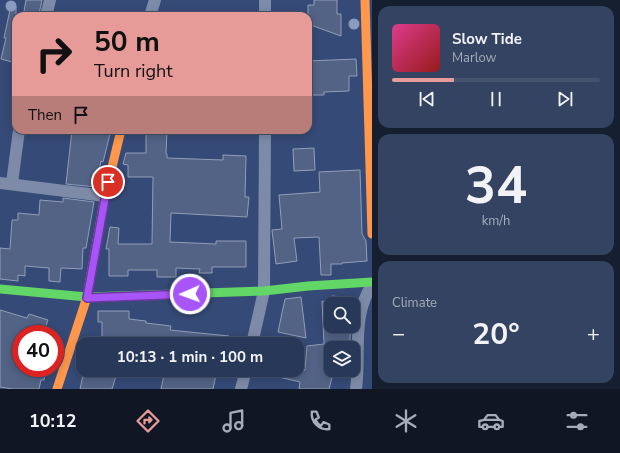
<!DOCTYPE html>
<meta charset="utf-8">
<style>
:root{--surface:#283858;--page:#344361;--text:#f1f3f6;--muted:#a5acba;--line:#44526e;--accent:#e69b98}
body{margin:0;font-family:"Nunito Sans",sans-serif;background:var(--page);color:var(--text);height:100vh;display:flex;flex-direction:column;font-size:15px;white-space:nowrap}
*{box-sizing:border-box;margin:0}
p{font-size:13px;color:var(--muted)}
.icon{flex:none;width:22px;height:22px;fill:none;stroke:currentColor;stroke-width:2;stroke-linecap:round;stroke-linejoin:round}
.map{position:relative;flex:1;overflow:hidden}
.details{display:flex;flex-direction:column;gap:6px;padding:6px;background:#161f30;width:248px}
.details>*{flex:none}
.hud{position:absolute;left:12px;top:12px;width:300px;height:122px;border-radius:12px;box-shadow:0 2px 10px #0003,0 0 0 1px var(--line);background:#e69b98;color:#111;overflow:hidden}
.fabs{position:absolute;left:324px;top:297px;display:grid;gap:8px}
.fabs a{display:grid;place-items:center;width:36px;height:36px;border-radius:8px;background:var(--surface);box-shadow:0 2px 10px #0003,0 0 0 1px var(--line);font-size:20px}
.speed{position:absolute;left:12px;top:325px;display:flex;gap:8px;font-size:20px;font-weight:700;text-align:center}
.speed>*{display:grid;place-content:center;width:52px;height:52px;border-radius:50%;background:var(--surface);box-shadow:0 2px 10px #0003,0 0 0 1px var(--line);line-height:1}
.speed .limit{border:6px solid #d22;background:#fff;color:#111}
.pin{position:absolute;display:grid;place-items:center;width:34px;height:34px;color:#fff;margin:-17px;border:2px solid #fff;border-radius:50%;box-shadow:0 1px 4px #0007}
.me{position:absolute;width:44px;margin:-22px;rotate:268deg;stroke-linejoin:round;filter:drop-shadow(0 0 3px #0008)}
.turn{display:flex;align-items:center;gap:14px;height:84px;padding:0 16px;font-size:18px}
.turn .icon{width:52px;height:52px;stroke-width:2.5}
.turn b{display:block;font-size:28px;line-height:34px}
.then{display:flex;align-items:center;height:38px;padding:0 16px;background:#0003;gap:8px;font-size:15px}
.big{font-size:30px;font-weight:700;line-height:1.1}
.details .card{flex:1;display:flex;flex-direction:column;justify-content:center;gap:6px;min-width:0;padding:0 14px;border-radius:12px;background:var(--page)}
.details .dial{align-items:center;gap:0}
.dial b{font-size:52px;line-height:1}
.song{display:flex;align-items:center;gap:12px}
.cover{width:48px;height:48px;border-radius:6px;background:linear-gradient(135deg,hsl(330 70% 55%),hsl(0 70% 35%))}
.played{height:4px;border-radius:2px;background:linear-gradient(90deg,var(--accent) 30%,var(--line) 30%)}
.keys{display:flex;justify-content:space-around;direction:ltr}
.heat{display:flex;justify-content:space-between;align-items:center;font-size:22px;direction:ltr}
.trip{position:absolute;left:76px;top:337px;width:228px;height:40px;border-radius:12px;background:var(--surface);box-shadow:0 2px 10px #0003,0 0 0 1px var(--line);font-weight:700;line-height:40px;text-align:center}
.tab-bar{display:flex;height:64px;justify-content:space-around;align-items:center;background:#101623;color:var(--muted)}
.tab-bar .icon{width:28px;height:28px}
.tab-bar .on{color:var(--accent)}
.tab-bar b{font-size:18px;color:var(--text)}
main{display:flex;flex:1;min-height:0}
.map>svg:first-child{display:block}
</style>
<main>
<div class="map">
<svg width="372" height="389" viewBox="0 0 372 389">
<rect width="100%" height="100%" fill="#354a76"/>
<g fill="#526386" stroke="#929eb7">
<path d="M26,0h16l-3,14 -15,-3z"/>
<path d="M314,0h23v14h4v22l-33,-12v-19h6z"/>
<path d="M11,5l5,1v57l-15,-4 5,-21h-2z"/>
<path d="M356,59l1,17h-8v15l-25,1v3h-16v-34z"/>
<path d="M72,130h31l-1,3 8,1 -7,28 -2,-1 -5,26 -30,-3z"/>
<path d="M146,130h21l-1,24h1v4l56,2v-5l23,1 -1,41h4l-2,20 -76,-4 -1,29 46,2v-3h30v26h-34v6h-13l1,-4 -24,-1v9h-19v-7h-29v6h-19v-27h-3l4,-22 9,1 -1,16h34l1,-67h-25v-12l-5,-1 3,-11h20z"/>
<path d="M314,148l1,22 -21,1 -1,-22z"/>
<path d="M360,170l2,64 4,7 1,20 -25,2v1h-11v11h-10l-2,-38 -25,1 3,23 -21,3 -4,-34 10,-1 -3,-34 41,-3 -1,-20z"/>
<path d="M63,198l31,4 -8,46h-3l-1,21 -21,-1 -1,14 -11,-1v-13l-24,-2v10l-7,-1v6l-18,-2v-31l10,1 2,-29h6v-7l21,2 1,-15 23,2z"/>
<path d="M332,296l22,2 -1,13v-7h-22v22h20l-2,22h-18v22h3l-5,19h-30l1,-7 -30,-7v-5h35l2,-24 17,-2 -2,-43 10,2z"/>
<path d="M301,297l5,41 -28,-6 7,-33z"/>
<path d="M0,310l27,8 2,-4 19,6 -5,14h-22v34h25l-2,12h-3l-2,9h-26l-13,-2z"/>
<path d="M98,311h31v8l17,2v2l25,3 -1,4 59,6 -1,8h-47l-57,-6v6h-22v-22h-4z"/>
<path d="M84,370h8l24,6 -4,13h-32z"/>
<path d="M165,370h52l-4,19h-52z"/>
</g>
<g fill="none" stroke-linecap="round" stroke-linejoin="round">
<g stroke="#7d8ba9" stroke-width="12">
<path d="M46,16l4,-16"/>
<path d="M150,16l5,-16"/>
<path d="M265,16v-16"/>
<path d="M0,183l105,13"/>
<path d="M12,183l7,-53"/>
<path d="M252,344l12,-53 1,-161"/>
<path d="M241,389l5,-19"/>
<path d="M356,389c5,-36 -5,-72 16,-104"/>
</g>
<path stroke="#63d668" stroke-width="9" d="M0,289l87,8 177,-6 44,-5 64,-4"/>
<g stroke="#ff974d" stroke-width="9">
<path d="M365,0l7,234"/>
<path d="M57,389l30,-92 18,-101 16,-66"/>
</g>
</g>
<g fill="#8a9bbf">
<circle cx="11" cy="6" r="5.5"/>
<circle cx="354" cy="24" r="5.5"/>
</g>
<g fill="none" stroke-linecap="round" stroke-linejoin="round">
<g stroke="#6d37a1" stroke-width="10">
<path id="route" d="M108,182l-21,116 103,-4"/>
</g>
<use href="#route" stroke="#a855f7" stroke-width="7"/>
</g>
</svg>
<div class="fabs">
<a><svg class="icon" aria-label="search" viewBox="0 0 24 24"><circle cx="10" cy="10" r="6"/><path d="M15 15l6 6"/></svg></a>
<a><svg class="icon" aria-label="layers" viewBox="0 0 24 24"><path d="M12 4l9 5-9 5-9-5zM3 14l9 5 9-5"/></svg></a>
</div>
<div class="speed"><div class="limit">40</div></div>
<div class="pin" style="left:108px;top:182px;background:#d93025"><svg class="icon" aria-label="arrive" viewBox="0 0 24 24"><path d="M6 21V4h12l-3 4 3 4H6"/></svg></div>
<svg class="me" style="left:190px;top:294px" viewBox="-20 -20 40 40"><circle r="17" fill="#a855f7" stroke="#fff" stroke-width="3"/><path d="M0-11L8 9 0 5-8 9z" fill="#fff"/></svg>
<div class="trip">10:13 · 1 min · 100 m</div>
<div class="hud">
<div class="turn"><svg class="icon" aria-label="right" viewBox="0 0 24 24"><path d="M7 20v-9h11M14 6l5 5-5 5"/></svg><div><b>50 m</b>Turn right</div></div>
<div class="then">Then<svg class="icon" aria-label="arrive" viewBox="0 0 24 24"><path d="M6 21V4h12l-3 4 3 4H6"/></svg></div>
</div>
</div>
<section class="details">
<div class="card">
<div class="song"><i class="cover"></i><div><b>Slow Tide</b><p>Marlow</p></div></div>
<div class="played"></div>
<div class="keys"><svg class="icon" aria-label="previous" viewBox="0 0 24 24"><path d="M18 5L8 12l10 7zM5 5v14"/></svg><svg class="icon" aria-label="pause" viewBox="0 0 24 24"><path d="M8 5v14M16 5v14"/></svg><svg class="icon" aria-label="next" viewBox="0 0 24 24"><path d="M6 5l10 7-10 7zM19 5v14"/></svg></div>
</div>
<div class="card dial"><b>34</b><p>km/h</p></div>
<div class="card"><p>Climate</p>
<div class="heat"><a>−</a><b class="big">20°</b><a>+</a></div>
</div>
</section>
</main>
<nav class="tab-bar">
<b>10:12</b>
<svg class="icon on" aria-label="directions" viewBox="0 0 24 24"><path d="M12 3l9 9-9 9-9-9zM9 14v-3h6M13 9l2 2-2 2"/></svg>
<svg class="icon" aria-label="music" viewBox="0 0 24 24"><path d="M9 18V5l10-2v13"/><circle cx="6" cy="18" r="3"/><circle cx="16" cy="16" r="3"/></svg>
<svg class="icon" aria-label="phone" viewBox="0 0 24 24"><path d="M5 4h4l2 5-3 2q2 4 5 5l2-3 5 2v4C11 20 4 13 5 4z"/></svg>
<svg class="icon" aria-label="climate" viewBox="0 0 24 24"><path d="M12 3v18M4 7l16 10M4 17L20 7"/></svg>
<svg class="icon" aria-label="car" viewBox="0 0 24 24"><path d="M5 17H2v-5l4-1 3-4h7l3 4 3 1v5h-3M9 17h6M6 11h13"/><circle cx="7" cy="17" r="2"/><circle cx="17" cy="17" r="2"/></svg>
<svg class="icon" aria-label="filters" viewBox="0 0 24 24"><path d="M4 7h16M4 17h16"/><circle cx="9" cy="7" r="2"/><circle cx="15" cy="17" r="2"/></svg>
</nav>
